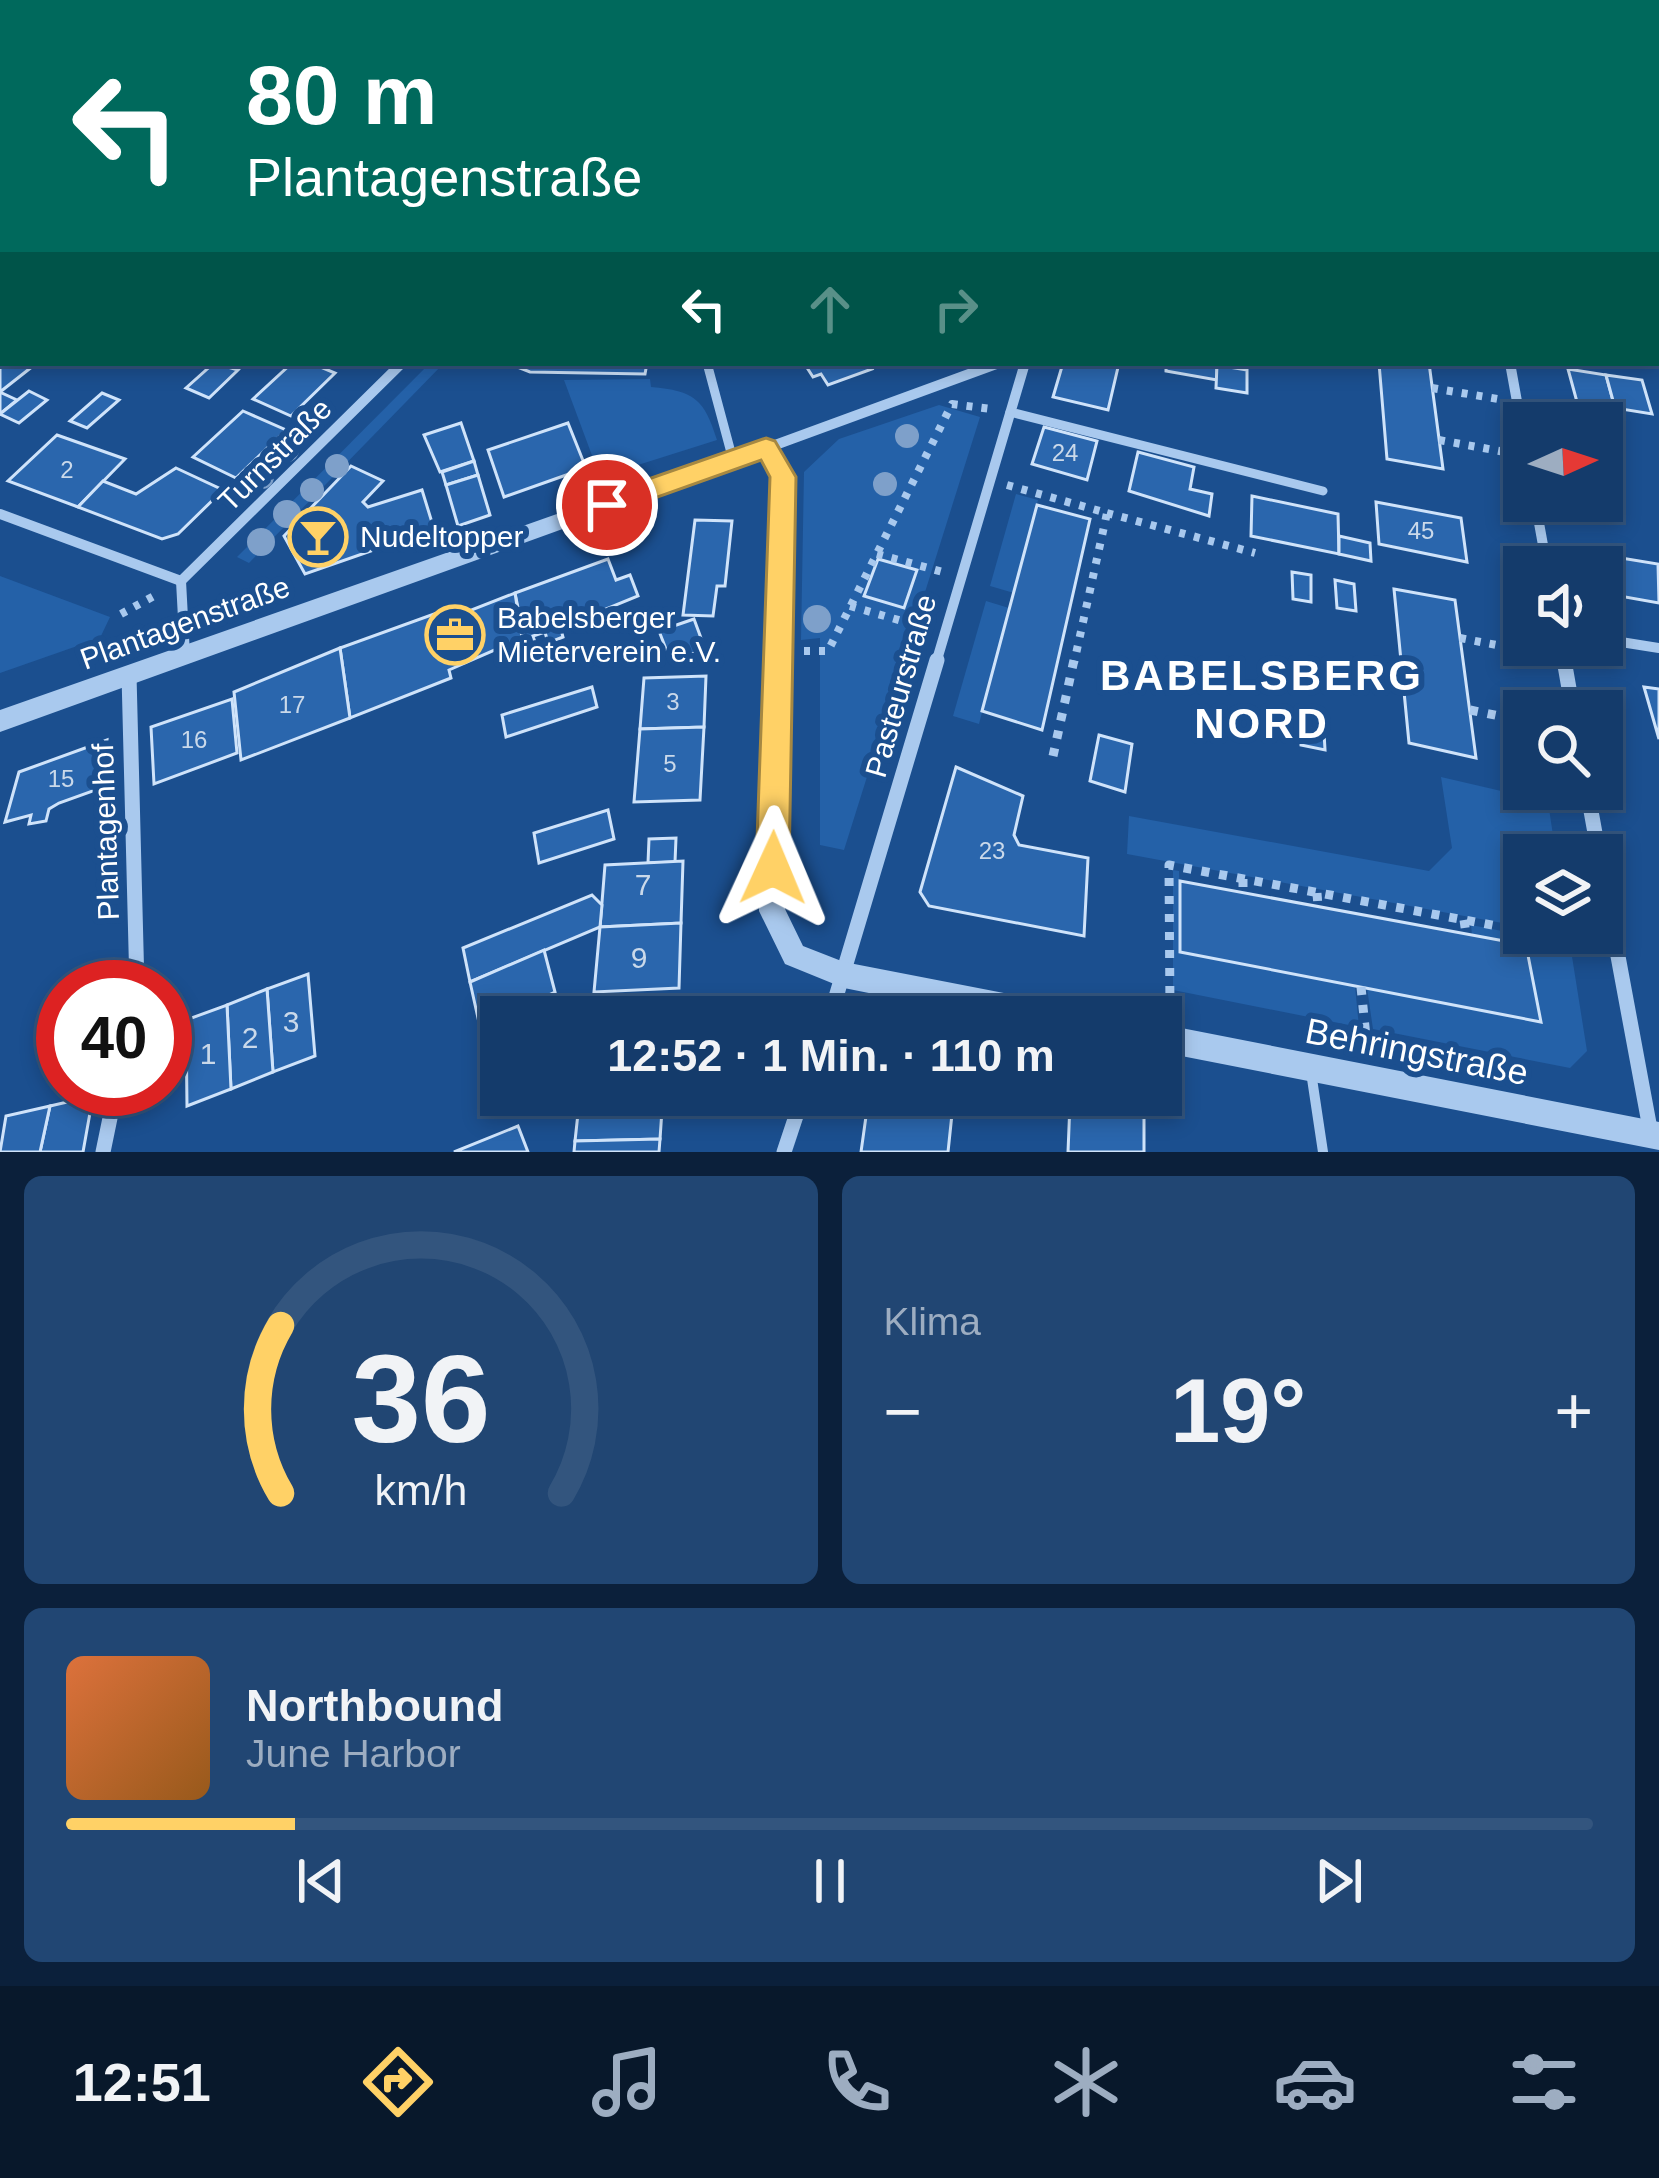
<!DOCTYPE html>
<html lang="de">
<meta charset="utf-8">
<style>
:root{--surface:#143b6b;--page:#214673;--text:#f1f3f6;--muted:#9dadc1;--line:#33557e;--accent:#ffd166}
body{margin:0;font-family:Helvetica,sans-serif;background:var(--page);color:var(--text);height:100vh;display:flex;flex-direction:column;font-size:45px;white-space:nowrap}
*{box-sizing:border-box;margin:0}
p{font-size:39px;color:var(--muted)}
.icon{flex:none;width:66px;height:66px;fill:none;stroke:currentColor;stroke-width:2;stroke-linecap:round;stroke-linejoin:round}
.map{position:relative;height:1152px;overflow:hidden}
.details{display:flex;flex-direction:column;gap:24px;padding:24px;background:#0b203b;flex:1}
.details>*{flex:none}
.top-card{position:absolute;left:0px;top:0px;width:1659px;height:366px;box-shadow:0 6px 18px #0003,0 0 0 3px var(--line);background:#00695c;color:#fff;overflow:hidden}
.needle{width:78px;rotate:87deg}
.controls{position:absolute;left:1503px;top:402px;display:grid;gap:24px}
.controls a{display:grid;place-items:center;width:120px;height:120px;border-radius:0px;background:var(--surface);box-shadow:0 6px 18px #0003,0 0 0 3px var(--line);font-size:60px}
.speed{position:absolute;left:36px;top:960px;display:flex;gap:24px;font-size:60px;font-weight:700;text-align:center}
.speed>*{display:grid;place-content:center;width:156px;height:156px;border-radius:50%;background:var(--surface);box-shadow:0 6px 18px #0003,0 0 0 3px var(--line);line-height:1}
.speed .limit{border:18px solid #d22;background:#fff;color:#111}
.pin{position:absolute;display:grid;place-items:center;width:102px;height:102px;color:#fff;margin:-51px;border:6px solid #fff;border-radius:50%;box-shadow:0 3px 12px #0007}
.me{position:absolute;width:132px;margin:-66px;rotate:1deg;stroke-linejoin:round;filter:drop-shadow(0 0 9px #0008)}
.turn{display:flex;align-items:center;gap:42px;height:252px;padding:0 48px;font-size:54px}
.turn .icon{width:156px;height:156px;stroke-width:2.5}
.turn b{display:block;font-size:84px;line-height:102px}
.lanes{display:flex;align-items:center;height:114px;padding:0 48px;background:#0003;justify-content:center;gap:60px;direction:ltr}
.lanes .off{opacity:.35}
.big{font-size:90px;font-weight:800;line-height:1.1}
.details .tile{flex:1;display:flex;flex-direction:column;justify-content:center;gap:18px;min-width:0;padding:0 42px;border-radius:18px;background:var(--page)}
.details .dial{align-items:center;gap:0}
.dial svg{height:312px;overflow:visible;fill:none;stroke:var(--line);stroke-width:7;stroke-linecap:round;text-anchor:middle}
.dial text{fill:var(--text);stroke:none}
.song{display:flex;align-items:center;gap:36px}
.cover{width:144px;height:144px;border-radius:18px;background:linear-gradient(135deg,hsl(20 70% 55%),hsl(30 70% 35%))}
.played{height:12px;border-radius:6px;background:linear-gradient(90deg,var(--accent) 15%,var(--line) 15%)}
.keys{display:flex;justify-content:space-around;direction:ltr}
.heat{display:flex;justify-content:space-between;align-items:center;font-size:66px;direction:ltr}
.details .tiles{flex:1;display:grid;gap:24px;grid-template-columns:1fr 1fr}
.tile:last-child{grid-column:span 2}
.trip{position:absolute;left:480px;top:996px;width:702px;height:120px;border-radius:0px;background:var(--surface);box-shadow:0 6px 18px #0003,0 0 0 3px var(--line);font-weight:800;line-height:120px;text-align:center}
.dock{display:flex;height:192px;justify-content:space-around;align-items:center;background:#08182b;color:var(--muted)}
.dock .icon{width:84px;height:84px}
.dock .on{color:var(--accent)}
.dock b{font-size:54px;color:var(--text)}
.map>svg:first-child{display:block}
</style>
<div class="map">
<svg width="1659" height="1152" viewBox="0 0 1659 1152">
<rect width="100%" height="100%" fill="#1b4f8f"/>
<g fill="#2461a8">
<path d="M430,363h14l-195,200 -12,-6z"/>
<path d="M650,379l1,8c44,4 53,12 66,53l-117,37 -36,-97z"/>
<path d="M939,405l41,12 -136,433 -24,-5v-207l-19,2 3,-168 35,-33z"/>
<path d="M1016,494l22,6 -24,93 -24,-7z"/>
<path d="M0,576l110,41 -10,21 -100,35z"/>
<path d="M986,601l23,7 -30,116 -26,-8z"/>
<path d="M1441,777l107,25 8,53 -36,-7 4,79 -397,-73 2,-38 300,55 23,-23z"/>
<path d="M1173,870l6,1 2,81 174,34 4,41 -186,-37z"/>
<path d="M1471,925l99,19 17,107 -17,17 -197,-39 -6,-41 173,34 -68,-87z"/>
</g>
<g fill="#2a66ad" stroke="#cfe3fa" stroke-width="3">
<path d="M3,356v7l30,3 -33,26 17,8 -17,14v-56z"/>
<path d="M214,363l24,7 -29,28 -23,-10z"/>
<path d="M292,363h19l24,10 -44,43 -38,-17z"/>
<path d="M647,363l-2,11 -115,-2 -23,-9z"/>
<path d="M804,363h64l4,6 -44,16 -7,-11 -8,3z"/>
<path d="M1063,363h56l-11,47 -55,-13z"/>
<path d="M1166,363l51,4v13l-51,-9z"/>
<path d="M1379,363h50l14,106 -56,-10z"/>
<path d="M1217,365l30,5v23l-31,-5z"/>
<path d="M1568,369l38,6 9,33 -38,-6z"/>
<path d="M1606,375l36,5 10,34 -37,-6z"/>
<path d="M29,391l18,9 -28,23 -19,-9z"/>
<path d="M102,393l17,7 -32,28 -17,-7z"/>
<path d="M243,411l43,19 -50,48 -43,-21z"/>
<path d="M461,423l13,38 -34,11 -16,-37z"/>
<path d="M568,423l18,45 -82,29 -16,-47z"/>
<path d="M1044,427l53,14 -10,39 -55,-16z"/>
<path d="M57,435l68,24 -47,48 -70,-26z"/>
<path d="M1138,452l56,15 -4,22 22,5 -3,22 -80,-25z"/>
<path d="M474,461l4,14 -32,10 -4,-13z"/>
<path d="M351,466l32,15 -20,21 5,5 54,-17 12,39 -129,45 -21,-38z"/>
<path d="M176,468l47,22 -45,44 -16,5 -84,-32 25,-26 33,13z"/>
<path d="M478,475l12,40 -32,11 -12,-41z"/>
<path d="M1252,496l86,18 1,40 -88,-18z"/>
<path d="M1376,502l85,16 6,44 -88,-18z"/>
<path d="M1037,505l53,14 -48,211 -60,-19z"/>
<path d="M695,520l37,1 -7,65h-8l-4,30 -30,-1z"/>
<path d="M1339,536l31,7 1,18 -32,-7z"/>
<path d="M1615,557l43,7 1,39 -34,-6z"/>
<path d="M608,559l8,21 14,-5 8,21 -42,17 4,10 -16,6 -4,-11 -20,8 3,11 -15,6 -3,-11 -12,4 4,13 7,-2 1,4 -17,6 -13,-64z"/>
<path d="M878,559l39,11 -13,38 -40,-12z"/>
<path d="M1292,572l19,3v27l-18,-3z"/>
<path d="M1335,580l19,4 2,27 -19,-3z"/>
<path d="M1394,589l61,11 21,158 -67,-15z"/>
<path d="M515,593l7,45 -73,32 2,8 -101,40 -10,-70 94,-34 2,10z"/>
<path d="M694,619l11,30 -34,13 -12,-31z"/>
<path d="M340,648l10,70 -109,42 -7,-68z"/>
<path d="M706,676l-2,51 -64,2 4,-51z"/>
<path d="M592,687l5,20 -91,30 -4,-22z"/>
<path d="M1644,687l15,2v50z"/>
<path d="M232,699l5,54 -83,31 -3,-57z"/>
<path d="M704,727l-4,73 -66,2 6,-73z"/>
<path d="M1301,727l23,5 1,18 -24,-5z"/>
<path d="M1099,735l33,9 -7,48 -35,-11z"/>
<path d="M107,740l-3,47 -45,16 -10,6 -3,12 -17,3 2,-9 -26,7 14,-50z"/>
<path d="M956,767l67,29 -9,39 5,10 69,13 -4,78 -155,-30 -9,-14z"/>
<path d="M608,810l6,29 -75,24 -5,-30z"/>
<path d="M676,838l-1,24 -27,1 1,-24z"/>
<path d="M683,861l-2,62 -81,4 5,-62z"/>
<path d="M1180,881l346,64 15,77 -361,-70z"/>
<path d="M592,895l10,10 -2,22 -130,55 -7,-34z"/>
<path d="M681,923l-2,65 -85,4 6,-65z"/>
<path d="M544,950l11,42 -75,35 -10,-45z"/>
<path d="M308,974l7,82 -42,16 -6,-83z"/>
<path d="M267,989l6,83 -42,17 -4,-84z"/>
<path d="M227,1005l4,84 -44,17 -1,-86z"/>
<path d="M580,1095h83l-3,44 -85,2z"/>
<path d="M869,1095h85l-6,57h-87z"/>
<path d="M93,1096l-10,56h-43l10,-46z"/>
<path d="M1070,1103l74,15v34h-76z"/>
<path d="M50,1106l-10,46h-40l6,-36z"/>
<path d="M518,1126l10,26h-74z"/>
<path d="M660,1139l-1,13h-85l1,-11z"/>
</g>
<g fill="none" stroke-linecap="round" stroke-linejoin="round">
<g stroke="#a9c9ee" stroke-width="8" stroke-dasharray="6 9" stroke-linecap="butt">
<path d="M1432,388l66,11"/>
<path d="M1439,440l66,12"/>
<path d="M1007,485l100,28 -33,150"/>
<path d="M1107,513l148,40"/>
<path d="M877,554l66,18"/>
<path d="M850,606l76,22"/>
<path d="M121,614l33,-18"/>
<path d="M1460,638l78,15"/>
<path d="M804,651h24l124,-247 39,5"/>
</g>
<g stroke="#a9c9ee" stroke-width="9" stroke-dasharray="8 10" stroke-linecap="butt">
<path d="M1470,710l54,11"/>
<path d="M1053,756l21,-96"/>
<path d="M1243,879v13"/>
<path d="M1317,893l1,14"/>
<path d="M1464,920l2,14"/>
<path d="M1537,933l54,10"/>
<path d="M1361,987l6,60"/>
<path d="M1170,1012l-1,-147 355,66"/>
</g>
<g stroke="#a9c9ee" stroke-width="9">
<path d="M707,363l26,97"/>
<path d="M1010,412l313,79"/>
</g>
<path stroke="#a9c9ee" stroke-width="10" d="M1311,1072l12,80"/>
<g stroke="#a9c9ee" stroke-width="9">
<path d="M703,0l10,3"/>
<path d="M425,3l4,-3"/>
</g>
<g stroke="#a9c9ee" stroke-width="10">
<path d="M1510,363l14,77"/>
<path d="M767,448l232,-85"/>
<path d="M1535,501l12,66"/>
<path d="M0,514l181,67"/>
<path d="M181,581l221,-218"/>
<path d="M181,581l4,74"/>
<path d="M1602,639l57,9"/>
<path d="M1561,645l3,18"/>
<path d="M936,663l89,-300"/>
</g>
<g stroke="#a9c9ee" stroke-width="15">
<path d="M1564,660l9,51"/>
<path d="M129,675l8,312"/>
<path d="M1587,789l12,66"/>
<path d="M1602,870l49,264"/>
<path d="M830,1017l107,-357"/>
<path d="M103,1152l13,-63"/>
<path d="M784,1152l19,-57"/>
</g>
<g fill="#a9c9ee" fill-rule="evenodd">
<path d="M767,440l7,3 19,34 -8,432 18,37 41,16 212,41 10,4 4,10h-82l-144,-29 -59,-24 -26,-53 14,-434 -11,-20 -762,275v-22z"/>
<path d="M1161,1024l498,98v28l-498,-98z"/>
</g>
</g>
<g fill="#7ea0ca">
<circle cx="907" cy="436" r="12"/>
<circle cx="287" cy="450" r="12"/>
<circle cx="337" cy="466" r="12"/>
<circle cx="262" cy="477" r="12"/>
<circle cx="885" cy="484" r="12"/>
<circle cx="312" cy="490" r="12"/>
<circle cx="287" cy="514" r="14"/>
<circle cx="261" cy="542" r="14"/>
<circle cx="817" cy="619" r="14"/>
</g>
<path fill="#ffd166" stroke="#a68842" stroke-width="3" d="M766,438l9,3 21,36 -7,391 -5,11 -11,5 -12,-5 -5,-11 14,-391 -9,-17 -154,55 -13,-10 3,-8z"/>
<defs>
<g id="bar-ring" transform="scale(3)"><circle r="9.5" fill="#1b4f8f" stroke="#ffd166" stroke-width="1.5"/><path d="M-6-5H6L.8 .8V4.5H3.5V6h-7V4.5H-.8V.8Z" fill="#ffd166"/></g>
<g id="office-ring" transform="scale(3)"><circle r="9.5" fill="#1b4f8f" stroke="#ffd166" stroke-width="1.5"/><path d="M-6-3h4V-5.5h4V-3h4V5H-6ZM-1-4.5V-3h2v-1.5ZM-6 0V1H6V0Z" fill="#ffd166"/></g>
</defs>
<g fill-rule="evenodd">
<use href="#bar-ring" x="318" y="537"/>
<use href="#office-ring" x="455" y="635"/>
</g>
<g text-anchor="middle" stroke-width="12" stroke-linejoin="round" paint-order="stroke">
<g font-size="24" fill="#cad9ea">
<text x="1065" y="461">24</text>
<text x="67" y="478">2</text>
<text x="1421" y="539">45</text>
<text x="673" y="710">3</text>
<text x="292" y="713">17</text>
<text x="194" y="748">16</text>
<text x="670" y="772">5</text>
<text x="61" y="787">15</text>
<text x="992" y="859">23</text>
</g>
<g font-size="30" fill="#fff" stroke="#1b4f8f">
<text transform="translate(275 455) rotate(-45)" y="10">Turnstraße</text>
<text transform="translate(185 623) rotate(-20)" y="10">Plantagenstraße</text>
<text transform="translate(901 686) rotate(-74)" y="10">Pasteurstraße</text>
<text transform="translate(106 832) rotate(-92)" y="10">Plantagenhof</text>
</g>
<g font-size="30" fill="#fff" stroke="#1b4f8f" text-anchor="start">
<text x="360" y="547">Nudeltopper</text>
<text x="497" y="628">Babelsberger<tspan x="497" dy="34">Mieterverein e.V.</tspan></text>
</g>
<g font-size="30" fill="#cad9ea">
<text x="643" y="895">7</text>
<text x="639" y="968">9</text>
<text x="291" y="1032">3</text>
<text x="250" y="1048">2</text>
<text x="208" y="1064">1</text>
</g>
<g font-size="36" fill="#fff" stroke="#1b4f8f">
<text transform="translate(1417 1051) rotate(11)" y="13">Behringstraße</text>
</g>
<g font-size="42" font-weight="bold" letter-spacing="3" fill="#fff" stroke="#1b4f8f">
<text x="1262" y="690">BABELSBERG<tspan x="1262" dy="48">NORD</tspan></text>
</g>
</g>
</svg>
<div class="controls">
<a><svg class="needle" viewBox="-14 -14 28 28"><path d="M0-13l5 13h-10z" fill="#e53935"/><path d="M0 13l5-13h-10z" fill="#9dadc1"/></svg></a>
<a><svg class="icon" aria-label="sound" viewBox="0 0 24 24"><path d="M4 9h4l5-4v14l-5-4H4zM17 9q2 3 0 6"/></svg></a>
<a><svg class="icon" aria-label="search" viewBox="0 0 24 24"><circle cx="10" cy="10" r="6"/><path d="M15 15l6 6"/></svg></a>
<a><svg class="icon" aria-label="layers" viewBox="0 0 24 24"><path d="M12 4l9 5-9 5-9-5zM3 14l9 5 9-5"/></svg></a>
</div>
<div class="speed"><div class="limit">40</div></div>
<div class="pin" style="left:607px;top:505px;background:#d93025"><svg class="icon" aria-label="arrive" viewBox="0 0 24 24"><path d="M6 21V4h12l-3 4 3 4H6"/></svg></div>
<svg class="me" style="left:773px;top:868px" viewBox="-20 -20 40 40"><path d="M0-17L14 15 0 8-14 15z" fill="#ffd166" stroke="#fff" stroke-width="4"/></svg>
<div class="trip">12:52 · 1 Min. · 110 m</div>
<div class="top-card">
<div class="turn"><svg class="icon" aria-label="left" viewBox="0 0 24 24"><path d="M17 20v-9H6M10 6l-5 5 5 5"/></svg><div><b>80 m</b>Plantagenstraße</div></div>
<div class="lanes"><svg class="icon" aria-label="left" viewBox="0 0 24 24"><path d="M17 20v-9H6M10 6l-5 5 5 5"/></svg><svg class="icon off" aria-label="ahead" viewBox="0 0 24 24"><path d="M12 20V5M6 11l6-6 6 6"/></svg><svg class="icon off" aria-label="right" viewBox="0 0 24 24"><path d="M7 20v-9h11M14 6l5 5-5 5"/></svg></div>
</div>
</div>
<section class="details">
<div class="tiles">
<div class="tile dial"><svg viewBox="0 0 100 80">
<path d="M14 69A42 42 0 1 1 86 69"/>
<path d="M14 69A42 42 0 0 1 14 26" stroke="#ffd166"/>
<text x="50" y="56" font-size="32" font-weight="700">36</text>
<text x="50" y="72" font-size="11">km/h</text>
</svg></div>
<div class="tile"><p>Klima</p>
<div class="heat"><a>−</a><b class="big">19°</b><a>+</a></div>
</div>
<div class="tile">
<div class="song"><i class="cover"></i><div><b>Northbound</b><p>June Harbor</p></div></div>
<div class="played"></div>
<div class="keys"><svg class="icon" aria-label="previous" viewBox="0 0 24 24"><path d="M18 5L8 12l10 7zM5 5v14"/></svg><svg class="icon" aria-label="pause" viewBox="0 0 24 24"><path d="M8 5v14M16 5v14"/></svg><svg class="icon" aria-label="next" viewBox="0 0 24 24"><path d="M6 5l10 7-10 7zM19 5v14"/></svg></div>
</div>
</div>
</section>
<nav class="dock">
<b>12:51</b>
<svg class="icon on" aria-label="directions" viewBox="0 0 24 24"><path d="M12 3l9 9-9 9-9-9zM9 14v-3h6M13 9l2 2-2 2"/></svg>
<svg class="icon" aria-label="music" viewBox="0 0 24 24"><path d="M9 18V5l10-2v13"/><circle cx="6" cy="18" r="3"/><circle cx="16" cy="16" r="3"/></svg>
<svg class="icon" aria-label="phone" viewBox="0 0 24 24"><path d="M5 4h4l2 5-3 2q2 4 5 5l2-3 5 2v4C11 20 4 13 5 4z"/></svg>
<svg class="icon" aria-label="climate" viewBox="0 0 24 24"><path d="M12 3v18M4 7l16 10M4 17L20 7"/></svg>
<svg class="icon" aria-label="car" viewBox="0 0 24 24"><path d="M5 17H2v-5l4-1 3-4h7l3 4 3 1v5h-3M9 17h6M6 11h13"/><circle cx="7" cy="17" r="2"/><circle cx="17" cy="17" r="2"/></svg>
<svg class="icon" aria-label="filters" viewBox="0 0 24 24"><path d="M4 7h16M4 17h16"/><circle cx="9" cy="7" r="2"/><circle cx="15" cy="17" r="2"/></svg>
</nav>
